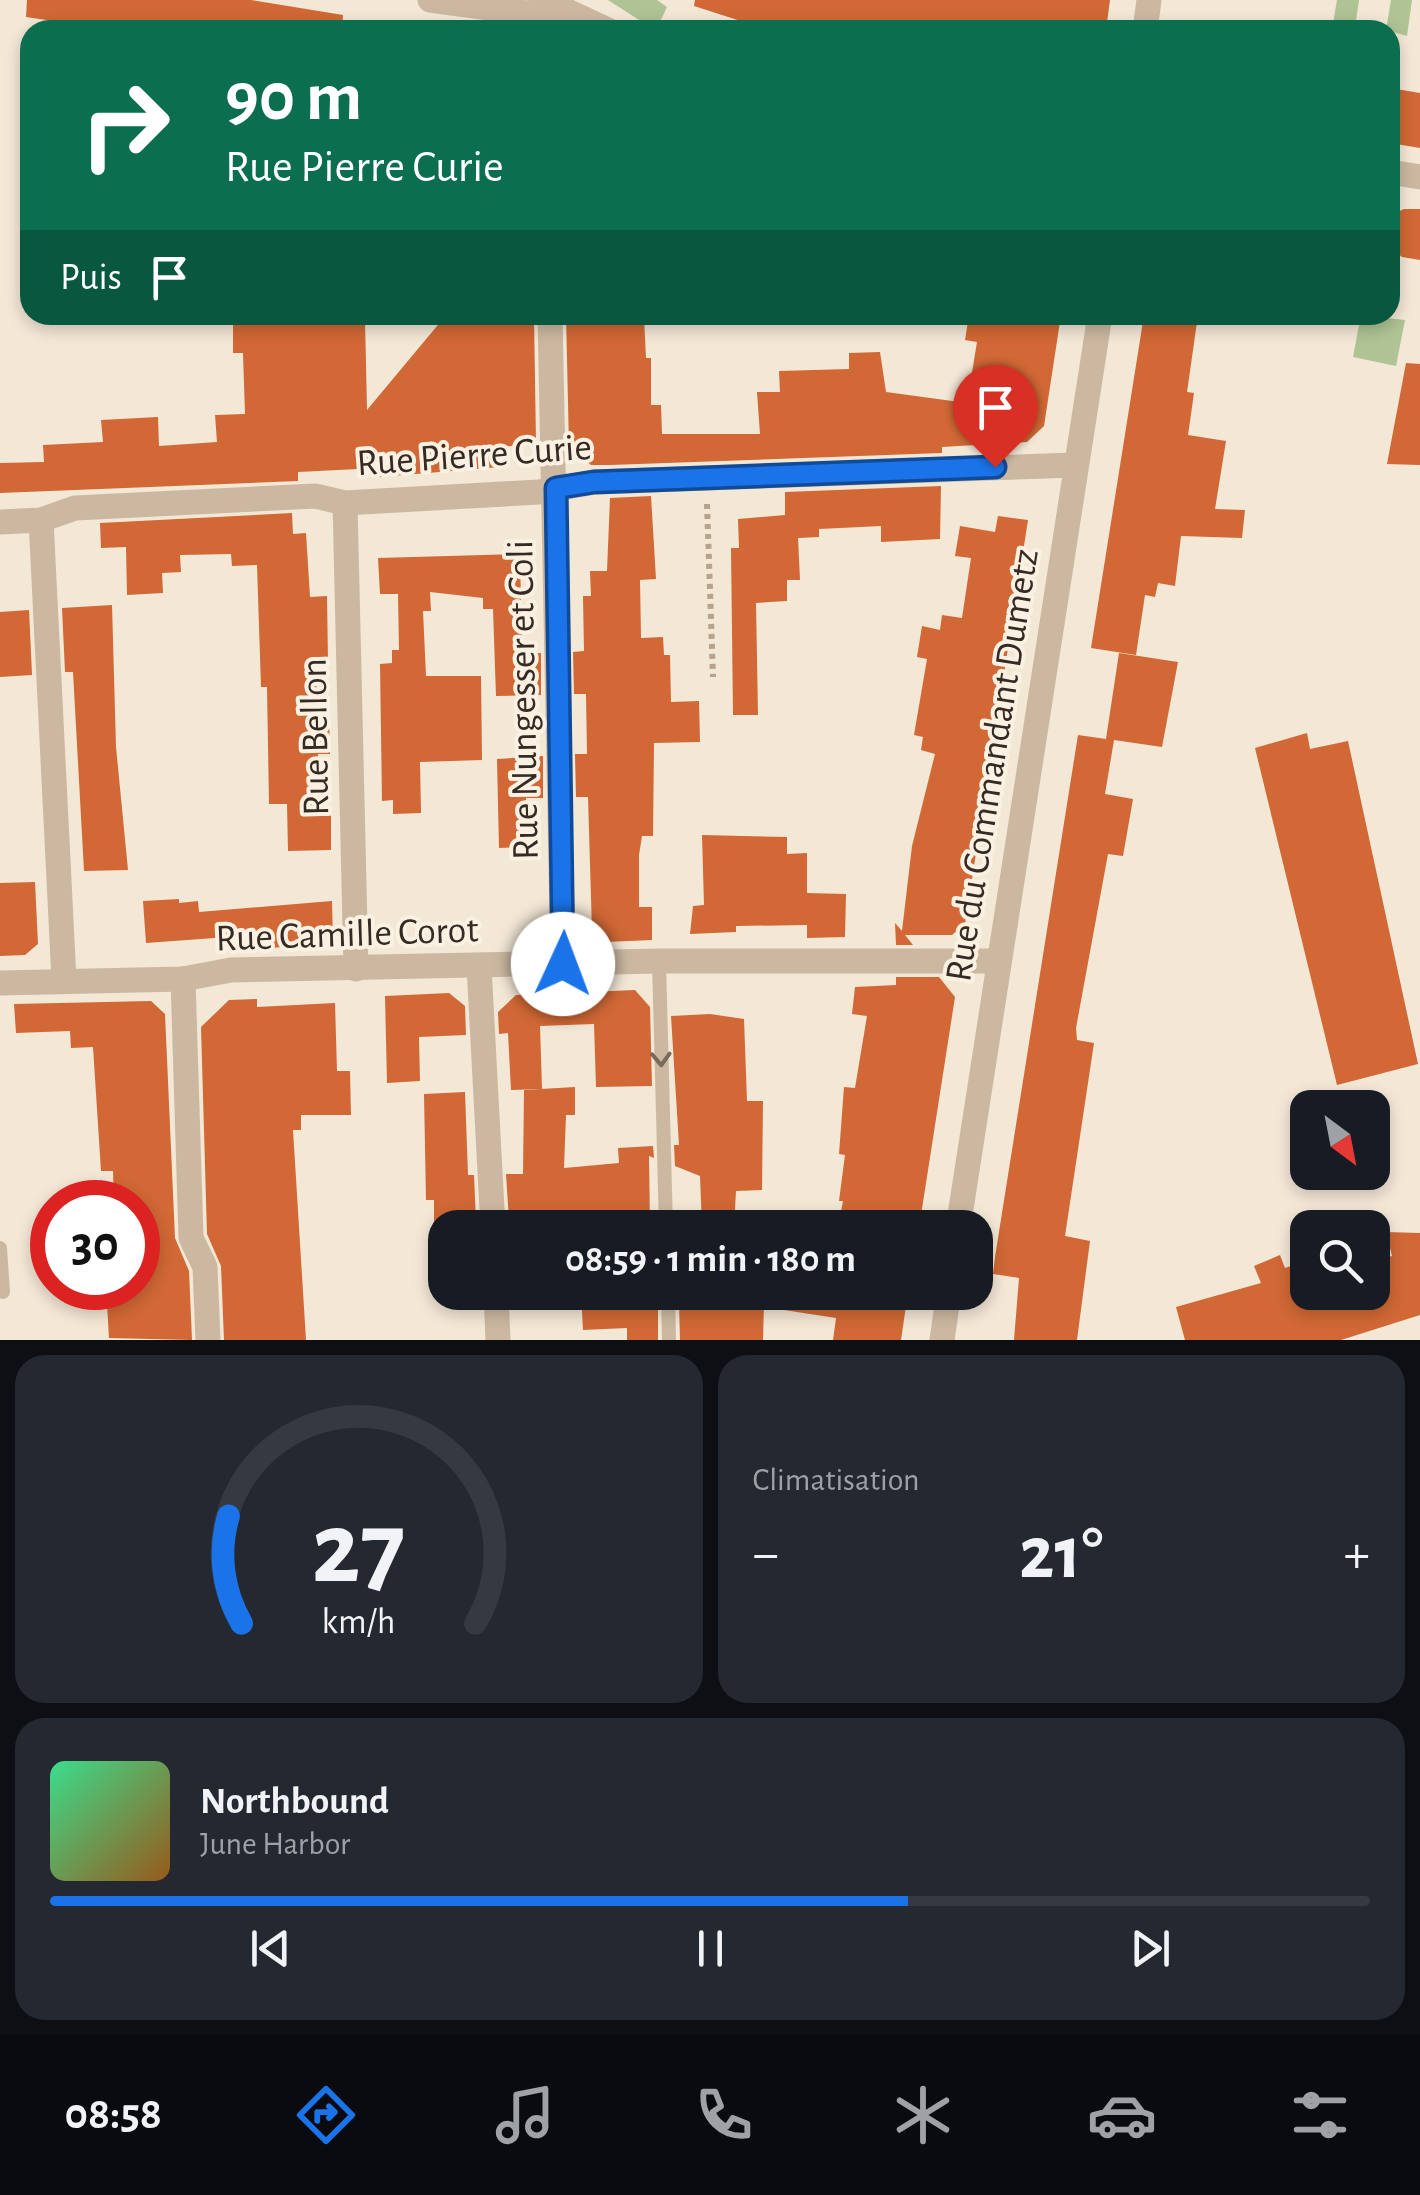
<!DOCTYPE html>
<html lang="fr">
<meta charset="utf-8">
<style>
:root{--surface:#171b24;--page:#242831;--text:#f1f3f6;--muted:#9ea1a6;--line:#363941;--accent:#1a73e8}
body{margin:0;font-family:"Alegreya Sans",sans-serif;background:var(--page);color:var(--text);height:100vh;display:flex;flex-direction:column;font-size:38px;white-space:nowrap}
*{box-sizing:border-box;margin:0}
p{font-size:32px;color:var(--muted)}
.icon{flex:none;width:55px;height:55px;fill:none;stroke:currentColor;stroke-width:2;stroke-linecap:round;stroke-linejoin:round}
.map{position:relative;height:1340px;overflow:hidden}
.sheet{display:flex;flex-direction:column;gap:15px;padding:15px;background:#0d0f14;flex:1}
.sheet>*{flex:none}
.hud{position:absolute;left:20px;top:20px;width:1380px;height:305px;border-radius:30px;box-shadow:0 5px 15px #0003;background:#0b6e4f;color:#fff;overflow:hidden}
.needle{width:65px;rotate:148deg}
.tools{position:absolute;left:1290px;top:1090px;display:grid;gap:20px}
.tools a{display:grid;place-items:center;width:100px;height:100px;border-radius:20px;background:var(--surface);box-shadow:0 5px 15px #0003;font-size:50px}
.speed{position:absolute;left:30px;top:1180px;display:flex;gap:20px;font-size:50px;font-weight:700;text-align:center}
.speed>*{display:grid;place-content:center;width:130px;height:130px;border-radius:50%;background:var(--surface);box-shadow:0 5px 15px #0003;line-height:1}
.speed .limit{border:15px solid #d22;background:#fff;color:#111}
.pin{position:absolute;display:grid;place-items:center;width:85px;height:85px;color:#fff;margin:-102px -42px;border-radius:50% 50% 50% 0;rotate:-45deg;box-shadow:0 0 10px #0007}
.pin .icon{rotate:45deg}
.me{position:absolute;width:110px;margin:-55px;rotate:2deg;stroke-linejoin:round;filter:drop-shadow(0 0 8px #0008)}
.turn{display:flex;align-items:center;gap:35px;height:210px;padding:0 40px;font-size:45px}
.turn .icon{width:130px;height:130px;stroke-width:2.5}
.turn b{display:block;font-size:70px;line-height:85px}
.then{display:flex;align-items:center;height:95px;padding:0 40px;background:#0003;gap:20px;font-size:38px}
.big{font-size:75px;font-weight:600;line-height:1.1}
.sheet .card{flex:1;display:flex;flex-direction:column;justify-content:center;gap:15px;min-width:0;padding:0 35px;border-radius:30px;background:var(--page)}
.sheet .dial{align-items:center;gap:0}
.dial svg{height:260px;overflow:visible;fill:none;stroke:var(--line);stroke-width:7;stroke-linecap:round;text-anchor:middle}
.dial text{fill:var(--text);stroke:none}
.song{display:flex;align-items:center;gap:30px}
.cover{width:120px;height:120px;border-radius:15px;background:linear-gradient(135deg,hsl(150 70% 55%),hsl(30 70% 35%))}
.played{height:10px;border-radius:5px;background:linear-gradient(90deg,var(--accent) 65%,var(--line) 65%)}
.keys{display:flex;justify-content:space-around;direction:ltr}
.heat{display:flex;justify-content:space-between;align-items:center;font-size:55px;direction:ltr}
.sheet .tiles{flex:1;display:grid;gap:15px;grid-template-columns:1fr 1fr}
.card:last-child{grid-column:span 2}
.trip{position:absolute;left:428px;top:1210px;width:565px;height:100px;border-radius:30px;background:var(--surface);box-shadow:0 5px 15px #0003;font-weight:600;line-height:100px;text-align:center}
.tab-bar{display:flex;height:160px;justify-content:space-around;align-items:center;background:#090b0e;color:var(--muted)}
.tab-bar .icon{width:70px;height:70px}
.tab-bar .active{color:var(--accent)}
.tab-bar b{font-size:45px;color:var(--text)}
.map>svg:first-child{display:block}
</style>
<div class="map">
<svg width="1420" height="1340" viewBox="0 0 1420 1340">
<rect width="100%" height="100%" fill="#f3e7d6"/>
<g fill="#afc395">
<path d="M608,0h49l10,7 -9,19 -11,-1z"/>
<path d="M1337,0h22l-4,27 -22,-4z"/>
<path d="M1391,0h21l-5,36 -21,-6z"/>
<path d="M1361,315l44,5 -9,46 -43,-9z"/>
</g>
<g fill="#d16835">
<path d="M27,0h224l92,15 -1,15h-227l-89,-13z"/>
<path d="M695,0h415l-4,30h-337l-75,-24z"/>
<path d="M1390,88l30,5v55l-30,-5z"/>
<path d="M1404,209h16v51l-18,-3 -12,-10v-32z"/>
<path d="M492,315h42l2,129 -38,3 2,20 -121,10 -1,-9 -80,4v9l-298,12v-30l44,-1 -1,-17 60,-3 -2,-22 57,-3 1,29 58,-4 -2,-27 30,-1 -2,-61h-10v-28l132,-6 2,91 75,-90 50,-1z"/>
<path d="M566,315l78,2 2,41h5v47h10l1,29h98l-3,-42h23l-1,-21 70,-2v-16l31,-1 6,40 81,11 10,-61 -12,-2 4,-25h92l-17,111 -17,16 -85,5v6l-332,12h-19l-22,-19z"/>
<path d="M1144,315h54l-11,77 7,1 -6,42 38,6 -11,68 30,1 -3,28 -61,-2 -6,50 -17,-3 -3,14 -10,-2 -9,60 -45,-7z"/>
<path d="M1406,363l14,1v101l-33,-1z"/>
<path d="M941,486l-1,53 -59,3v-16l-62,3v8l-21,1 2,42h-13v21l-31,2 2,112h-25l-2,-167h8l-1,-29 47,-4v-23z"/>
<path d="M651,496l5,83 -16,1 1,58 22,-1 1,18h6l1,47 28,-1 1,41 -46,1 -1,93h-11l-3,19v52h13v33l-47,2 -13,-11 -4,-134h-12l-1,-43h12l-1,-60h-12l-1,-42 11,-1 -1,-55h8l-1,-25h17l3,-73z"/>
<path d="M292,513l1,21 13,-1 4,64 17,-1 1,66 -12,1 1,56 12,-1 1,36h-12l2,54h11v42l-43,1 -1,-47h-18l-2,-117h-6l-4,-122 -25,1 -1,-12 -51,1 1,17 -19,1 1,20 -36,2 -1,-48 -25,1 -1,-25z"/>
<path d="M998,516l30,4 -63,404 -13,11h-47l8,10h-17l-1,-22 7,8 10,-85 23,-92 -14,-4 2,-13 -9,-2 13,-76 -10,-2 5,-31 18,4 2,-15 20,3 9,-60 -16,-2 5,-30 35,6z"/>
<path d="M520,554l2,100 19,-1v42l-45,1 -3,-87h-10v-11l-53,-6 1,19h-8l3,65h55l1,84 -62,2 1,51 -28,1v-14l-11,1 -2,-137 12,-1v-13h7l-1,-56h-18l-2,-36z"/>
<path d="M112,605l4,142 12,123 -44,1 -11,-199h-8l-3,-64z"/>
<path d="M29,610l3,65 -32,2v-65z"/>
<path d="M1119,653l59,9 -16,85 -48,-7 -9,54 28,5 -10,57 -15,-2 -32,174 1,12 17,3 -29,193 25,5 -13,99h-63l5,-62 -26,-4 2,-17 83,-522 28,4z"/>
<path d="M1307,733l3,16 38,-8 70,323 -81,21 -82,-337z"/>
<path d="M543,756v42h-17v49l-27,1 -2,-89z"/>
<path d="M702,835l85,2v17l20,-1v40l39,1 -1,43 -38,1v-13l-71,1v6l-46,2 3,-28 11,-1z"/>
<path d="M35,882l3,62 -13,11 -25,1v-73z"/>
<path d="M179,899v4l19,-2 1,11 133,-11 1,41 -62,6v-14l-125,9 -3,-42z"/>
<path d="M896,977h43l16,20 -36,231h-44v-6l-35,-5 3,-16h-4l6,-46 -6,-1 5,-67 11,1 12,-72 -15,-2 3,-27 41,-2z"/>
<path d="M635,990l15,17 2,79 -56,1 -2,-63 -54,2 2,63 -31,1 -3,-57 -9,1 -1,-22 18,-17z"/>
<path d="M449,993l16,13 1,29 -47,2 1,44 -33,2 -2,-87z"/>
<path d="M257,999v8l78,-4 2,68h13l1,44h-50v15h-8l13,210h-82l-3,-74 -14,-32 -6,-207 28,-27z"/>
<path d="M151,1001l14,13 10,224 14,33 3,69 -83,-2 -3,-50h32v-86h-24l-1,-31h-12l-8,-124 -22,1 -1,-17 -54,2 -2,-29z"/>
<path d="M710,1014l34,5 3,82h16l-1,89 -26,1 -2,37h-32l-2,-52 -25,-10 -1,-21h5l-8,-129z"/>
<path d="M575,1087v28h-9l-2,53 55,-5 -1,-15 35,-2 1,12 -5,-2 1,72h-71v-10l-70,2 -3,-46h17l1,-84z"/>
<path d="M465,1092l3,83h6l2,46h-6l1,7h-37v-28h-8l-2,-106z"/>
<path d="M1386,1232l34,1v82l-79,25h-156l-9,-33 85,-24 -7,-17 26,-11 5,13 23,-8v32h64v-31l20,-5z"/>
<path d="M581,1292h71v10h6v38h-31v-12l-44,2z"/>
<path d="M772,1292h136l-7,48h-68l3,-22 -65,-10z"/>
<path d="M679,1302h85l-1,38h-83z"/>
</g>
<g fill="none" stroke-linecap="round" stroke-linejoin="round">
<path stroke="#b7a28b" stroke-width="6" stroke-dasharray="5 5" stroke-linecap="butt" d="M707,504l6,173"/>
<g stroke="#ccb8a1" stroke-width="14">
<path d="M659,961l7,267"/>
<path d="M0,1248l3,44"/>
<path d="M668,1292l1,48"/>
</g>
<g stroke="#ccb8a1" stroke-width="25">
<path d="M430,0l96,13 37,-4 45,21"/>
<path d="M1145,30l4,-30"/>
<path d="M1390,172l30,5"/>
<path d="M550,315l13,649"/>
<path d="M345,503l11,466"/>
<path d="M41,520l23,460"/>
<path d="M0,522l41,-2 34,-12 240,-12 30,7 194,-11 55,-10 482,-17"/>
<path d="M479,966l14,262"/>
<path d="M183,979l8,259 14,29 3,73"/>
<path d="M0,983l183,-4 48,-9 428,-9h337"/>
<path d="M958,1228l142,-913"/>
<path d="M496,1292l2,48"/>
<path d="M942,1340l7,-48"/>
</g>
</g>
<defs><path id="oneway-chevron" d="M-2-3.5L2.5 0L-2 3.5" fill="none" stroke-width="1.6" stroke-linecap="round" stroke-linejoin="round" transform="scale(2.5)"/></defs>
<use stroke="#796a5c" href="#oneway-chevron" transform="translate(661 1059) rotate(88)"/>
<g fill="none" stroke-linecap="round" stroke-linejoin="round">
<g stroke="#114b97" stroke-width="25">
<path id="route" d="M563,964l-7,-476 38,-6 401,-15"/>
</g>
<use href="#route" stroke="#1a73e8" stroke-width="18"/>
</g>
<g text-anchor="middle" stroke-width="8" stroke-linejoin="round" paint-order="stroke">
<g font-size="38" fill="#352b24" stroke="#faf1e2">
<text transform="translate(474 454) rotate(-4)" y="13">Rue Pierre Curie</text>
<text transform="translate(522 700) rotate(-91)" y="13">Rue Nungesser et Coli</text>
<text transform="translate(314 737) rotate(-91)" y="13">Rue Bellon</text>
<text transform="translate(991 765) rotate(-81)" y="13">Rue du Commandant Dumetz</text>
<text transform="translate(347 933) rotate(-2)" y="13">Rue Camille Corot</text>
</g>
</g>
</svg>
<div class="tools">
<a><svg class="needle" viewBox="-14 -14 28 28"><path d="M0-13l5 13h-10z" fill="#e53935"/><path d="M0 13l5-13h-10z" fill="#9ea1a6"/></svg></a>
<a><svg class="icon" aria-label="search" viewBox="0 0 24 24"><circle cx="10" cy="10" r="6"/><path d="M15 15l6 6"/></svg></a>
</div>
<div class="speed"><div class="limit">30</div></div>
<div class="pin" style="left:995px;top:467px;background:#d93025"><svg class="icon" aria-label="arrive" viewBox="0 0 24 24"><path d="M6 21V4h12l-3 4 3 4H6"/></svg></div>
<svg class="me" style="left:563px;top:964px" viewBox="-20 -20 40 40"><circle r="19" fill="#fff"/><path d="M0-13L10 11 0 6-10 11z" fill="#1a73e8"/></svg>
<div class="trip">08:59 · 1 min · 180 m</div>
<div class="hud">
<div class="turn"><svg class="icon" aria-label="right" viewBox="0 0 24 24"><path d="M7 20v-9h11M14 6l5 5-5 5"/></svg><div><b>90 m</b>Rue Pierre Curie</div></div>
<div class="then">Puis<svg class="icon" aria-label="arrive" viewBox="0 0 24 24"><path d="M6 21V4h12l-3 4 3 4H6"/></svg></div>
</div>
</div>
<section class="sheet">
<div class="tiles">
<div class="card dial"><svg viewBox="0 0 100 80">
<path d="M14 69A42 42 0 1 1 86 69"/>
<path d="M14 69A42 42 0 0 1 10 36" stroke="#1a73e8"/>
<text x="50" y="56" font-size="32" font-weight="700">27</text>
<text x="50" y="72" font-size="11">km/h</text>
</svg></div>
<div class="card"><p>Climatisation</p>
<div class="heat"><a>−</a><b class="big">21°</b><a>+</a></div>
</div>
<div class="card">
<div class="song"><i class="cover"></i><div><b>Northbound</b><p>June Harbor</p></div></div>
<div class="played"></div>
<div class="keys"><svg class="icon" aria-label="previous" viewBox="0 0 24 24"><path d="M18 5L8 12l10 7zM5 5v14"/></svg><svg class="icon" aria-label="pause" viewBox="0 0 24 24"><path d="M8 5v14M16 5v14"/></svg><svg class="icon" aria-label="next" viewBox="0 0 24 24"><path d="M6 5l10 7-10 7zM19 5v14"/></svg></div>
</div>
</div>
</section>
<nav class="tab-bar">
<b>08:58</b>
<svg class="icon active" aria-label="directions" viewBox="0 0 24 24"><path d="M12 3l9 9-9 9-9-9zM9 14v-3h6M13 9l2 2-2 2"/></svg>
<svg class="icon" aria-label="music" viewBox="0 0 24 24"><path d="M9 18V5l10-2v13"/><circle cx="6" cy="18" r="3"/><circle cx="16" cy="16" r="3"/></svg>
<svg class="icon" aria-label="phone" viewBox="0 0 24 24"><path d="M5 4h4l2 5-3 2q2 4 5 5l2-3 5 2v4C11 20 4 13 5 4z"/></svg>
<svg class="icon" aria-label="climate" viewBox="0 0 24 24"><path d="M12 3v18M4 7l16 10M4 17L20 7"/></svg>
<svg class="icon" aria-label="car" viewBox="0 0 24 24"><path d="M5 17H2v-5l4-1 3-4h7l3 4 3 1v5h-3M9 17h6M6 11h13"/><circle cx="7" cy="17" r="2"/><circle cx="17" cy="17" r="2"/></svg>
<svg class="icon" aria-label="filters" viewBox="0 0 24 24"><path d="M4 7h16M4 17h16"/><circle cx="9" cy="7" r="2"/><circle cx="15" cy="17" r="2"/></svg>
</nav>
